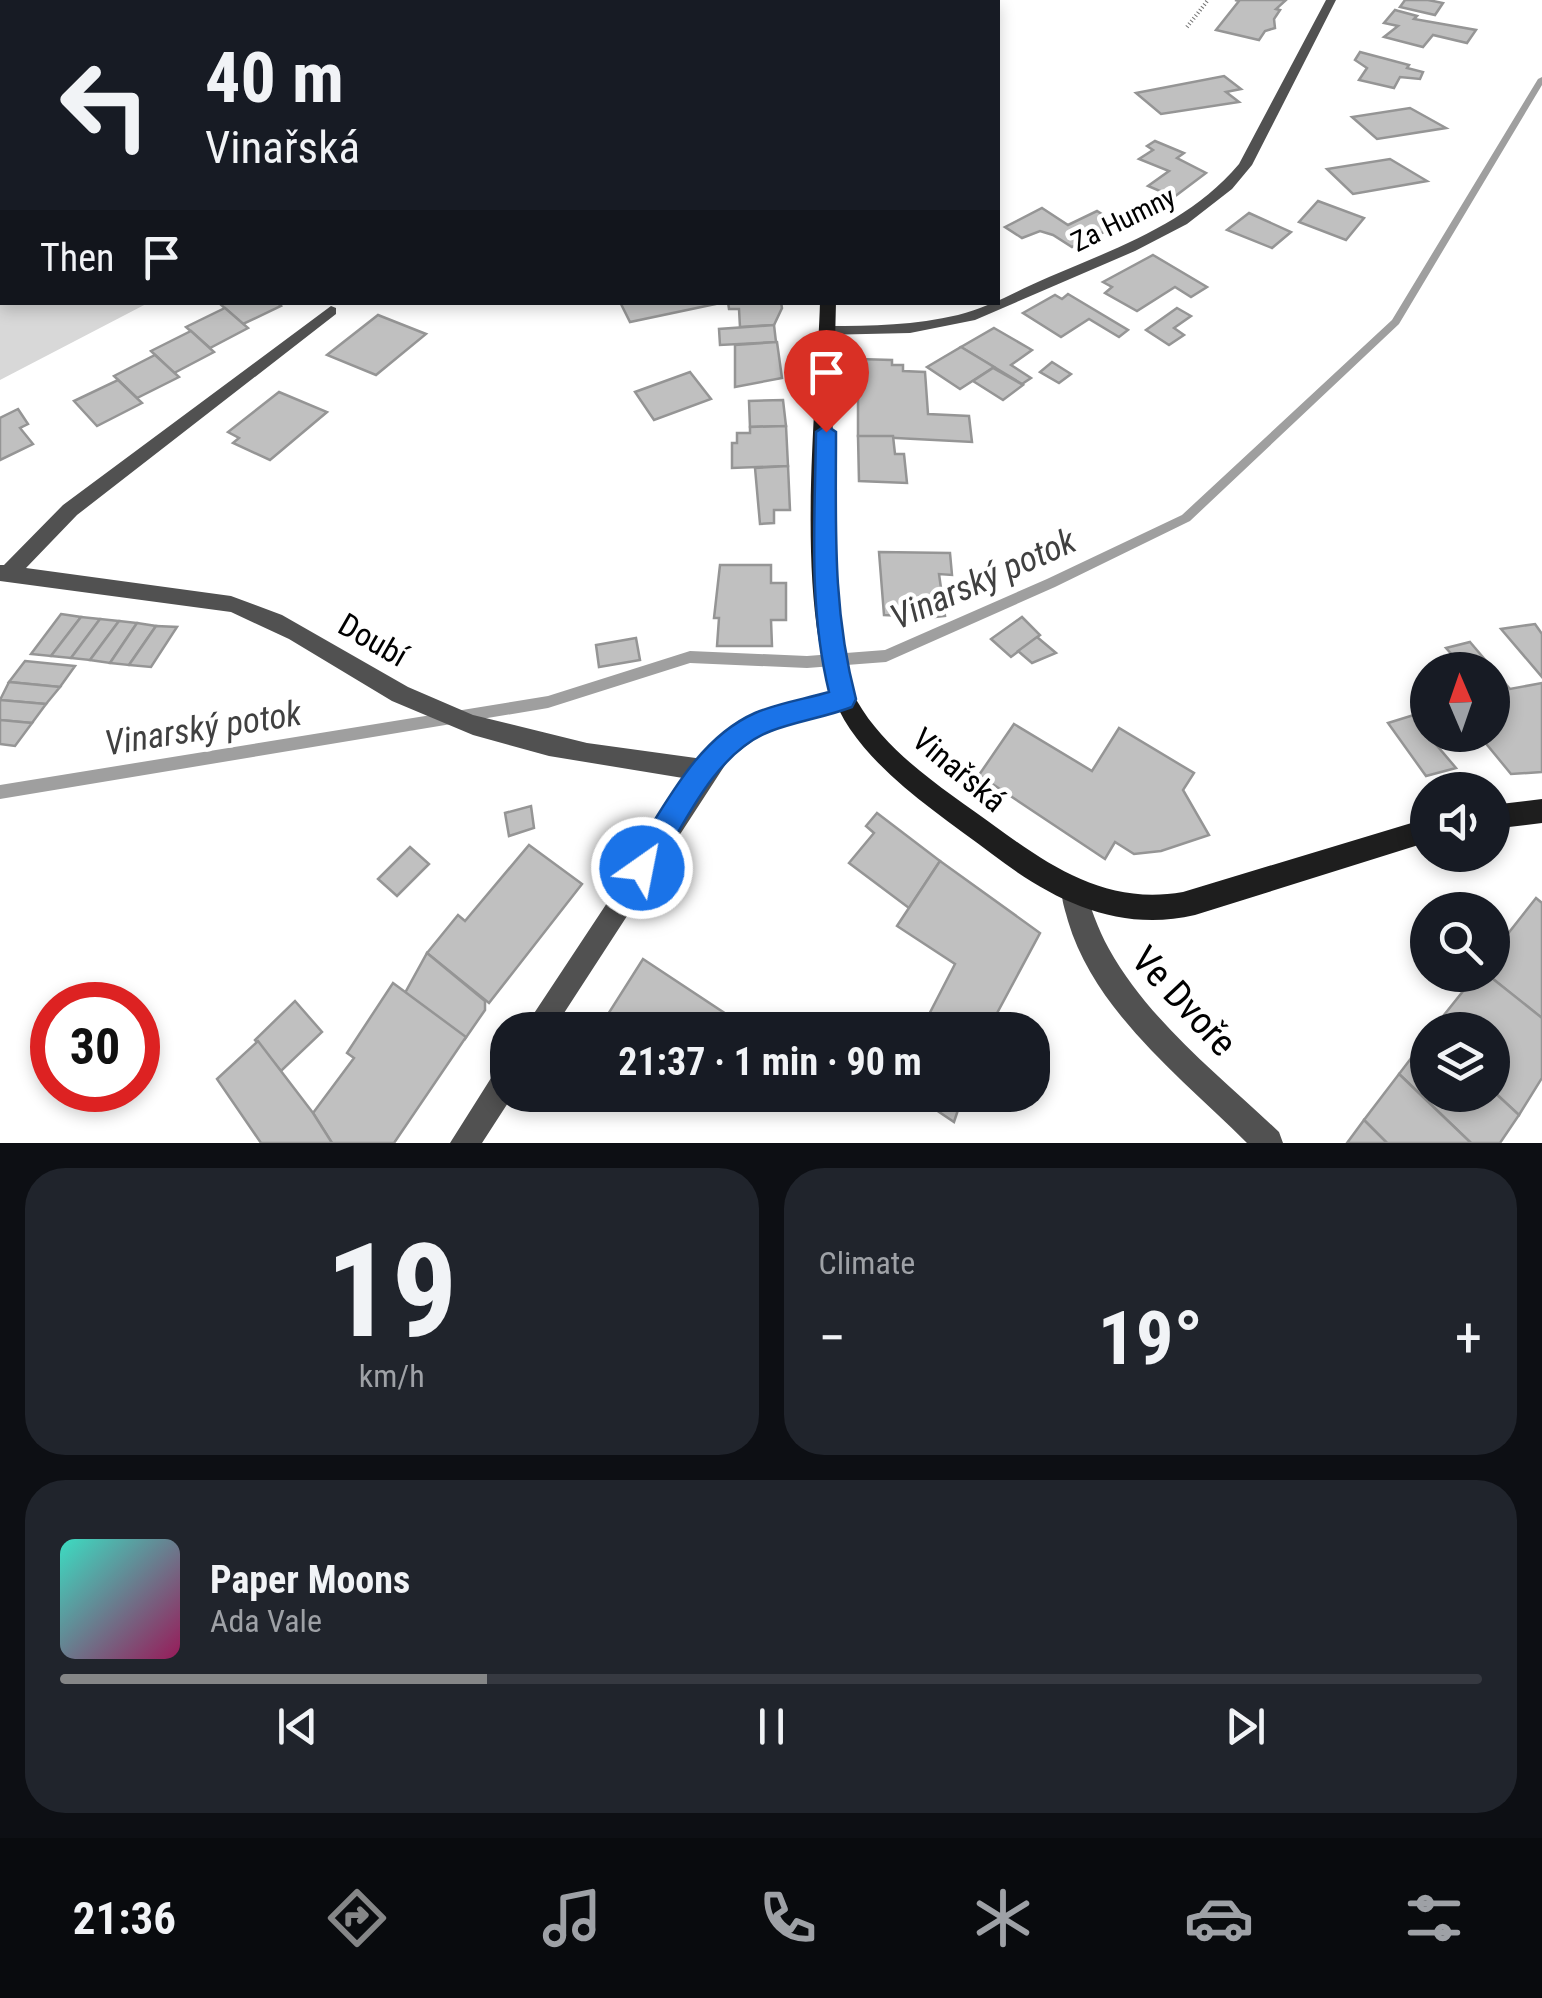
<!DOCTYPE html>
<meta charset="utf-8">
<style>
:root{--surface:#171b24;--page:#20242c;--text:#f1f3f6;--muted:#9ea1a6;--line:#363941;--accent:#858687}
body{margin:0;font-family:"Roboto Condensed",sans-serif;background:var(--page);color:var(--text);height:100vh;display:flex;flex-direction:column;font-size:38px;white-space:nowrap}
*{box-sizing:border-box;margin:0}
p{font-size:32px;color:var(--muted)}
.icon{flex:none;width:55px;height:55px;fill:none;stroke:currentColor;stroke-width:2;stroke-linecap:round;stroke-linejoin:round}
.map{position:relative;height:1143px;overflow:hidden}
.sheet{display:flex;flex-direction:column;gap:25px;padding:25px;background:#0d0f14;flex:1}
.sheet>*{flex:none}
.guide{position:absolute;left:0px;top:0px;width:1000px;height:305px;box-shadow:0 5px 15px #0003;background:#171b24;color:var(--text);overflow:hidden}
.needle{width:65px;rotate:358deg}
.controls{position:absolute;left:1410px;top:652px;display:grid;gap:20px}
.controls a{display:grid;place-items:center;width:100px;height:100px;border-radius:50%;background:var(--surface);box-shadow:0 5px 15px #0003;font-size:50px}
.speed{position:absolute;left:30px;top:982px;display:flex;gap:20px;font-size:50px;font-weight:700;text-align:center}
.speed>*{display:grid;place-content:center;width:130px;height:130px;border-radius:50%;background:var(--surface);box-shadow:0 5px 15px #0003;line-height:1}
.speed .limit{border:15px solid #d22;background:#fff;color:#111}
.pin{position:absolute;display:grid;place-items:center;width:85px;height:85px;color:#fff;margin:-102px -42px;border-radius:50% 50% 50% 0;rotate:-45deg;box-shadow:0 0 10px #0007}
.pin .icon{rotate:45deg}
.me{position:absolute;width:110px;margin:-55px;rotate:33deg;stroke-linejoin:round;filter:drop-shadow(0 0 8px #0008)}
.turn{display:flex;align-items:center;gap:35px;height:210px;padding:0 40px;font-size:45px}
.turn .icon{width:130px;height:130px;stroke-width:2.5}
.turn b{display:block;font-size:70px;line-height:85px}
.then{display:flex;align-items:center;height:95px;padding:0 40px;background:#0003;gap:20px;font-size:38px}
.big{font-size:75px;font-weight:700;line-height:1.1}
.sheet .card{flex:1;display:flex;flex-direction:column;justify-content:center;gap:15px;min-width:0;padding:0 35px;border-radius:40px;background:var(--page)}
.sheet .dial{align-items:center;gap:0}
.dial b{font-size:130px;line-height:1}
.song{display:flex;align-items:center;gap:30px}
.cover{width:120px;height:120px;border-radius:15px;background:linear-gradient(135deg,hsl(170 70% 55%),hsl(330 70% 35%))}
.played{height:10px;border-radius:5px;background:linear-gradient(90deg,var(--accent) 30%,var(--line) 30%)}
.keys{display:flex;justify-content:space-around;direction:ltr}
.heat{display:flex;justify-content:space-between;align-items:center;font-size:55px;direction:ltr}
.sheet .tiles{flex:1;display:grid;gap:25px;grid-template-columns:1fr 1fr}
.card:last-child{grid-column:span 2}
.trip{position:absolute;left:490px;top:1012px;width:560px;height:100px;border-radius:40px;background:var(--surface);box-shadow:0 5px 15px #0003;font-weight:700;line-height:100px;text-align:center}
.menu{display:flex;height:160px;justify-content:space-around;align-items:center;background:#090b0e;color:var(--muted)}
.menu .icon{width:70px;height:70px}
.menu .on{color:var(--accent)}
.menu b{font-size:45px;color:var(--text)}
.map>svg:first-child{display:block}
</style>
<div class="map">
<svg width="1542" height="1143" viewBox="0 0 1542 1143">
<rect width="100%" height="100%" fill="#fff"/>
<path fill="#d8d8d8" d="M0,0h266l-264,2v300l146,1 -148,77z"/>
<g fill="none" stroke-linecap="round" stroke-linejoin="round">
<path fill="#9f9f9f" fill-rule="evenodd" d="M1542,77v8l-143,239 -209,197 -135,66 -169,75 -79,6 -117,-5 -142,45 -548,91v-14l548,-89 142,-45 117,5 78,-6 162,-71 135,-64 210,-195 146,-241z"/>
</g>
<g fill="#c0c0c0" stroke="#959595" stroke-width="2.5">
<path d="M1235,0h51l-10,9 4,1 -6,9 1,9 -10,3 -6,9 -43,-10 23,-29z"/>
<path d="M1405,0h23l15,3 -8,12 -35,-8z"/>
<path d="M1395,10l22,6 -3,3 62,11 -9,13 -34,-8 -10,12 -39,-10 14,-11 -14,-3z"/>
<path d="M1360,52l49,13 -2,3 16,4 -3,7 -20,-2 -6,11 -35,-8 8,-12 -12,-8z"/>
<path d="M1224,76l17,13 -15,3 13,10 -78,12 -25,-21z"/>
<path d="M1410,108l36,20 -69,11 -25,-22z"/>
<path d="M1155,141l29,12 -7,5 29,15 -32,24 -26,-11 21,-15 -30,-12 14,-9 -6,-4z"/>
<path d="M1390,159l37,22 -74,13 -26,-25z"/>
<path d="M1318,201l46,17 -18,22 -47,-18z"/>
<path d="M1042,208l26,17 29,-14 22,14 -47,22 -19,-12 -13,-4 -18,7 -17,-11z"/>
<path d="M1249,213l42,19 -19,16 -45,-18z"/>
<path d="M1153,255l54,32 -16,10 -16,-10 -38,24 -32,-18 7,-6 -9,-5z"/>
<path d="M1068,294l60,36 -9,7 -30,-18 -28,18 -38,-24 32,-18 7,4z"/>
<path d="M277,302l4,4 -38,18 -23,-20z"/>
<path d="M620,302h105l-95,20z"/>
<path d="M728,302h53l1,6 -8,17 -34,2 -1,-18h-10z"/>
<path d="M225,308l23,20 -38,20 -24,-21z"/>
<path d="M1177,308l14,8 -17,12 10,7 -15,10 -23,-15z"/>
<path d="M378,315l48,19 -50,41 -49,-20z"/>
<path d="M774,325l2,17 -56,3 -1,-16z"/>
<path d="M994,328l38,22 -21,15 20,13 -9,6 -61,-37z"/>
<path d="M191,331l23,21 -40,21 -23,-22z"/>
<path d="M777,342l5,36 -47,9v-42z"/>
<path d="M961,347l33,20 -34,22 -33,-22z"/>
<path d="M155,355l24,22 -42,21 -23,-22z"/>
<path d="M858,359l34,1v5h11v6l22,1 3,42 41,2 3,26 -114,-6z"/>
<path d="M1052,362l19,12 -12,9 -19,-11z"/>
<path d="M993,368l30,17 -20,15 -30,-19z"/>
<path d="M690,372l21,27 -57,21 -19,-28z"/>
<path d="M118,380l24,23 -45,23 -23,-25z"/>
<path d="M279,392l48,20 -57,48 -37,-17 6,-5 -11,-6z"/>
<path d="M783,400l3,26 -36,1 -1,-26z"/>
<path d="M18,409l10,15 -8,4 13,16 -33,16v-42z"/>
<path d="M786,426l2,40 -56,2v-25h5v-10h13v-6z"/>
<path d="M858,436h35l2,18h9l3,29 -48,-2z"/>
<path d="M788,466l2,44h-16v13l-14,1 -5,-56z"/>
<path d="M879,552l71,1 2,22 -13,-1 6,42 -36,4 -4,-4 -21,-1z"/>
<path d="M720,565h51v18h15v37h-15l1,26h-55l2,-28h-5z"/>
<path d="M61,614l20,3 -30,39 -20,-2z"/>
<path d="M81,617l19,2 -29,39 -20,-2z"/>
<path d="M1022,617l18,18 -29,22 -20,-18z"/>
<path d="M100,619l19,2 -29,39 -19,-2z"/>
<path d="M119,621l18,2 -27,40 -20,-3z"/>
<path d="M137,623l19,3 -27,39 -19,-2z"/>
<path d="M1535,624l7,10v43l-41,-48z"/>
<path d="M156,626l21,1 -26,40 -22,-2z"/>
<path d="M1037,637l19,16 -24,10 -14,-12z"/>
<path d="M636,638l4,22 -41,7 -3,-22z"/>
<path d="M1470,642l40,47 32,-6v89l-31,2 -32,-39h13v-65h-41l-7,-10 10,-3 -8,-9z"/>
<path d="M25,661l50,5 -15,21 -51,-5z"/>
<path d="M9,682l51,5 -14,17 -46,-4z"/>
<path d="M0,700l46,4 -14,19 -32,-3z"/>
<path d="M1417,714l11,21 28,33 -30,8 -38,-53z"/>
<path d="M0,720l32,3 -17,23 -15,-2z"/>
<path d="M1014,724l78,47 27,-43 75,45 -11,17 26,45 -48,16 -27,3 -19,-12 -10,17 -126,-84z"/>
<path d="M531,806l3,22 -25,8 -4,-23z"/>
<path d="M877,813l63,48 -31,47 -60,-45 25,-30 -8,-7z"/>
<path d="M529,845l53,39 -93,119 -62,-50 31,-38 7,6z"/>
<path d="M410,847l19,17 -32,32 -19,-17z"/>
<path d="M940,861l100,72 -52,97h-67l34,-66 -58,-38z"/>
<path d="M1536,898l6,5v115l-54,-43h4v-21z"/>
<path d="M427,953l58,48v9l-20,29 -60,-46z"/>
<path d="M643,959l86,57 -8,14h-123z"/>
<path d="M1476,975h12l54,43v60l-23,37 -27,-25v-60h-60z"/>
<path d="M393,983l73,54 -72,106h-62l-19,-30 41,-55 -7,-5z"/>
<path d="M295,1001l27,31 -41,39 -26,-31z"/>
<path d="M1428,1036v59h64v-5l27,25 -19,28h-29l-72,-69z"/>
<path d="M258,1041l55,72 19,30h-71l-44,-64z"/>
<path d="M1399,1074l72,69h-84l-23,-23z"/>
<path d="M914,1095h49l-9,27z"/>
<path d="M1364,1120l23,23h-40z"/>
</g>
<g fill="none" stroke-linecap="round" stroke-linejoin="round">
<g stroke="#737373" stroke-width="4" stroke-dasharray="1 2.5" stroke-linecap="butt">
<path d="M420,2l12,-2"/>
<path d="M1187,27l21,-27"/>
</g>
<path stroke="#515151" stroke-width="20" d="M465,2l2,-2"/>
<g fill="#515151" fill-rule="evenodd">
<path d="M773,0h14l1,2h-13z"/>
<path d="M1326,0h10l-84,165 -20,24 -45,35 -52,27 -160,69 -65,13 -88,2v-8l6,-1c44,0 88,-1 130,-11 33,-8 60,-25 91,-38 70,-30 140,-54 190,-113z"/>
<path d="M331,306l5,2v6l-259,201 -51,53 205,28 51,19 126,72 65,28 114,28 116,16c31,-47 89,-56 140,-70l8,3 3,7 -3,7 -8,3 -76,21 -38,29 -176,271h-30l166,-251 -140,-23 -76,-21 -81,-34 -103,-62 -58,-27 -231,-31v-16h4l59,-60z"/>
<path d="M1073,880l9,4c9,22 15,44 27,65 40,72 111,127 170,183l4,11h-36c-64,-64 -152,-131 -179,-222 -3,-13 -9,-24 -4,-37z"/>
<path d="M508,1063v32h5l-31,48h-32l48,-76z"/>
</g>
<g fill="#1e1e1e" fill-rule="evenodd">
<path d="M820,302h16c-2,99 -8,198 -1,296 2,34 5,73 22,103 31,54 90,90 139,126 58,42 112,78 187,65l245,-74v24l-233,73c-77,18 -143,-15 -203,-61 -50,-38 -106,-73 -142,-125 -62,-89 -33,-318 -30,-427z"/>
<path d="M1542,799v24l-50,6v-24z"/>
</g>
</g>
<path fill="#1a73e8" stroke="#114b97" stroke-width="2.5" d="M826,425l10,7c0,93 -4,177 20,267l-4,8c-26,10 -55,14 -81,24 -58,22 -89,98 -119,147l-10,4 -11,-4 -4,-10 4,-10c34,-52 65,-119 124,-145 23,-10 50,-14 74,-21 -21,-86 -14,-172 -13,-260z"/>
<g text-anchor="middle" stroke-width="9" stroke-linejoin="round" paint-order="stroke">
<g font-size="28" fill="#000" stroke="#fff">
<text transform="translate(1123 219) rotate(-26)" y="10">Za Humny</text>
</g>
<g font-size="32" fill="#000" stroke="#fff">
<text transform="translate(373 640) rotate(30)" y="11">Doubí</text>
<text transform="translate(959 770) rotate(40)" y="11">Vinařská</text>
</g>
<g font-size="35" font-style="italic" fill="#404040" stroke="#fff">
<text transform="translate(983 579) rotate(-24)" y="12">Vinarský potok</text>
<text transform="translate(203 728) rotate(-9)" y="12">Vinarský potok</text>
</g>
<g font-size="38" fill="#000" stroke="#fff">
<text transform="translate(1184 1001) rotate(47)" y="13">Ve Dvoře</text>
</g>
</g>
</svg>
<div class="controls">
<a><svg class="needle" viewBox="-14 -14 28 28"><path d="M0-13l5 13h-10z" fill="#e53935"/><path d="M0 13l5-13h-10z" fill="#9ea1a6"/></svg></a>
<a><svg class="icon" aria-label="sound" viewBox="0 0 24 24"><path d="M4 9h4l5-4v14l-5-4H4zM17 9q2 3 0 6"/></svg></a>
<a><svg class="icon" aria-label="search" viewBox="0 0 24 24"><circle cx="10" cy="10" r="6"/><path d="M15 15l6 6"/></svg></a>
<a><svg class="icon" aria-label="layers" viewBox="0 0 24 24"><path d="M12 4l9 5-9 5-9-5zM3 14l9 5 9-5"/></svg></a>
</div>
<div class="speed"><div class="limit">30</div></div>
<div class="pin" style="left:826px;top:432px;background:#d93025"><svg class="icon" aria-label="arrive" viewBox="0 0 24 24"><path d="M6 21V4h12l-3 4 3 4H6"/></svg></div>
<svg class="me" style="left:642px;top:868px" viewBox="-20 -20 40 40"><circle r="17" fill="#1a73e8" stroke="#fff" stroke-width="3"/><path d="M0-11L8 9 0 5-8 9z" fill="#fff"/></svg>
<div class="trip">21:37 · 1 min · 90 m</div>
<div class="guide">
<div class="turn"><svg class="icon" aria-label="left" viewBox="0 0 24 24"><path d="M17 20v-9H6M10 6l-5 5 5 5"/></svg><div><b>40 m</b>Vinařská</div></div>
<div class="then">Then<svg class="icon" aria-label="arrive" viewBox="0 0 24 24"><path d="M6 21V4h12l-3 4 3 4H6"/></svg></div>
</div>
</div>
<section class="sheet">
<div class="tiles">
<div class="card dial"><b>19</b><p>km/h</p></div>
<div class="card"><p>Climate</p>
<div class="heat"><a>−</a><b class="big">19°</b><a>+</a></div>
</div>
<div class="card">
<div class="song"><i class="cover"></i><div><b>Paper Moons</b><p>Ada Vale</p></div></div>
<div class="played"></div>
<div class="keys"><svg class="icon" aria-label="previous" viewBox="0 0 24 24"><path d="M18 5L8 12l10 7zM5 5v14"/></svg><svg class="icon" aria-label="pause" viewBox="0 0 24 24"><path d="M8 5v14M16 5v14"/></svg><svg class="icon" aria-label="next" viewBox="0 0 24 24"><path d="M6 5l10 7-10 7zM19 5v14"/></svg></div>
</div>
</div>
</section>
<nav class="menu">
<b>21:36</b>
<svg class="icon on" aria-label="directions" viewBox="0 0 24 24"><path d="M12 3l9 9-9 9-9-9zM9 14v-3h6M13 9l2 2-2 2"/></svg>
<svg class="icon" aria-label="music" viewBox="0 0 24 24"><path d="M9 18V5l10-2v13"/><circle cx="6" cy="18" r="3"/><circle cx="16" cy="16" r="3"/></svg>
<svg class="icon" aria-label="phone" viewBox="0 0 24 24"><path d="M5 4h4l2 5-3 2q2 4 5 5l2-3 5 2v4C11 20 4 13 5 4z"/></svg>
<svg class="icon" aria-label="climate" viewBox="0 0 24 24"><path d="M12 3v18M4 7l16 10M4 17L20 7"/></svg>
<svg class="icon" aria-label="car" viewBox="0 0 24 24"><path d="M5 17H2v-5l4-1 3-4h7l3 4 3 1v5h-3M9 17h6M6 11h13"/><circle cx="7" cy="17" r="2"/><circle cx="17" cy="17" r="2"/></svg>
<svg class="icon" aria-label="filters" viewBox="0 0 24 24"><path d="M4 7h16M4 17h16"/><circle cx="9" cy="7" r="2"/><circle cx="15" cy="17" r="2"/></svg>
</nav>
